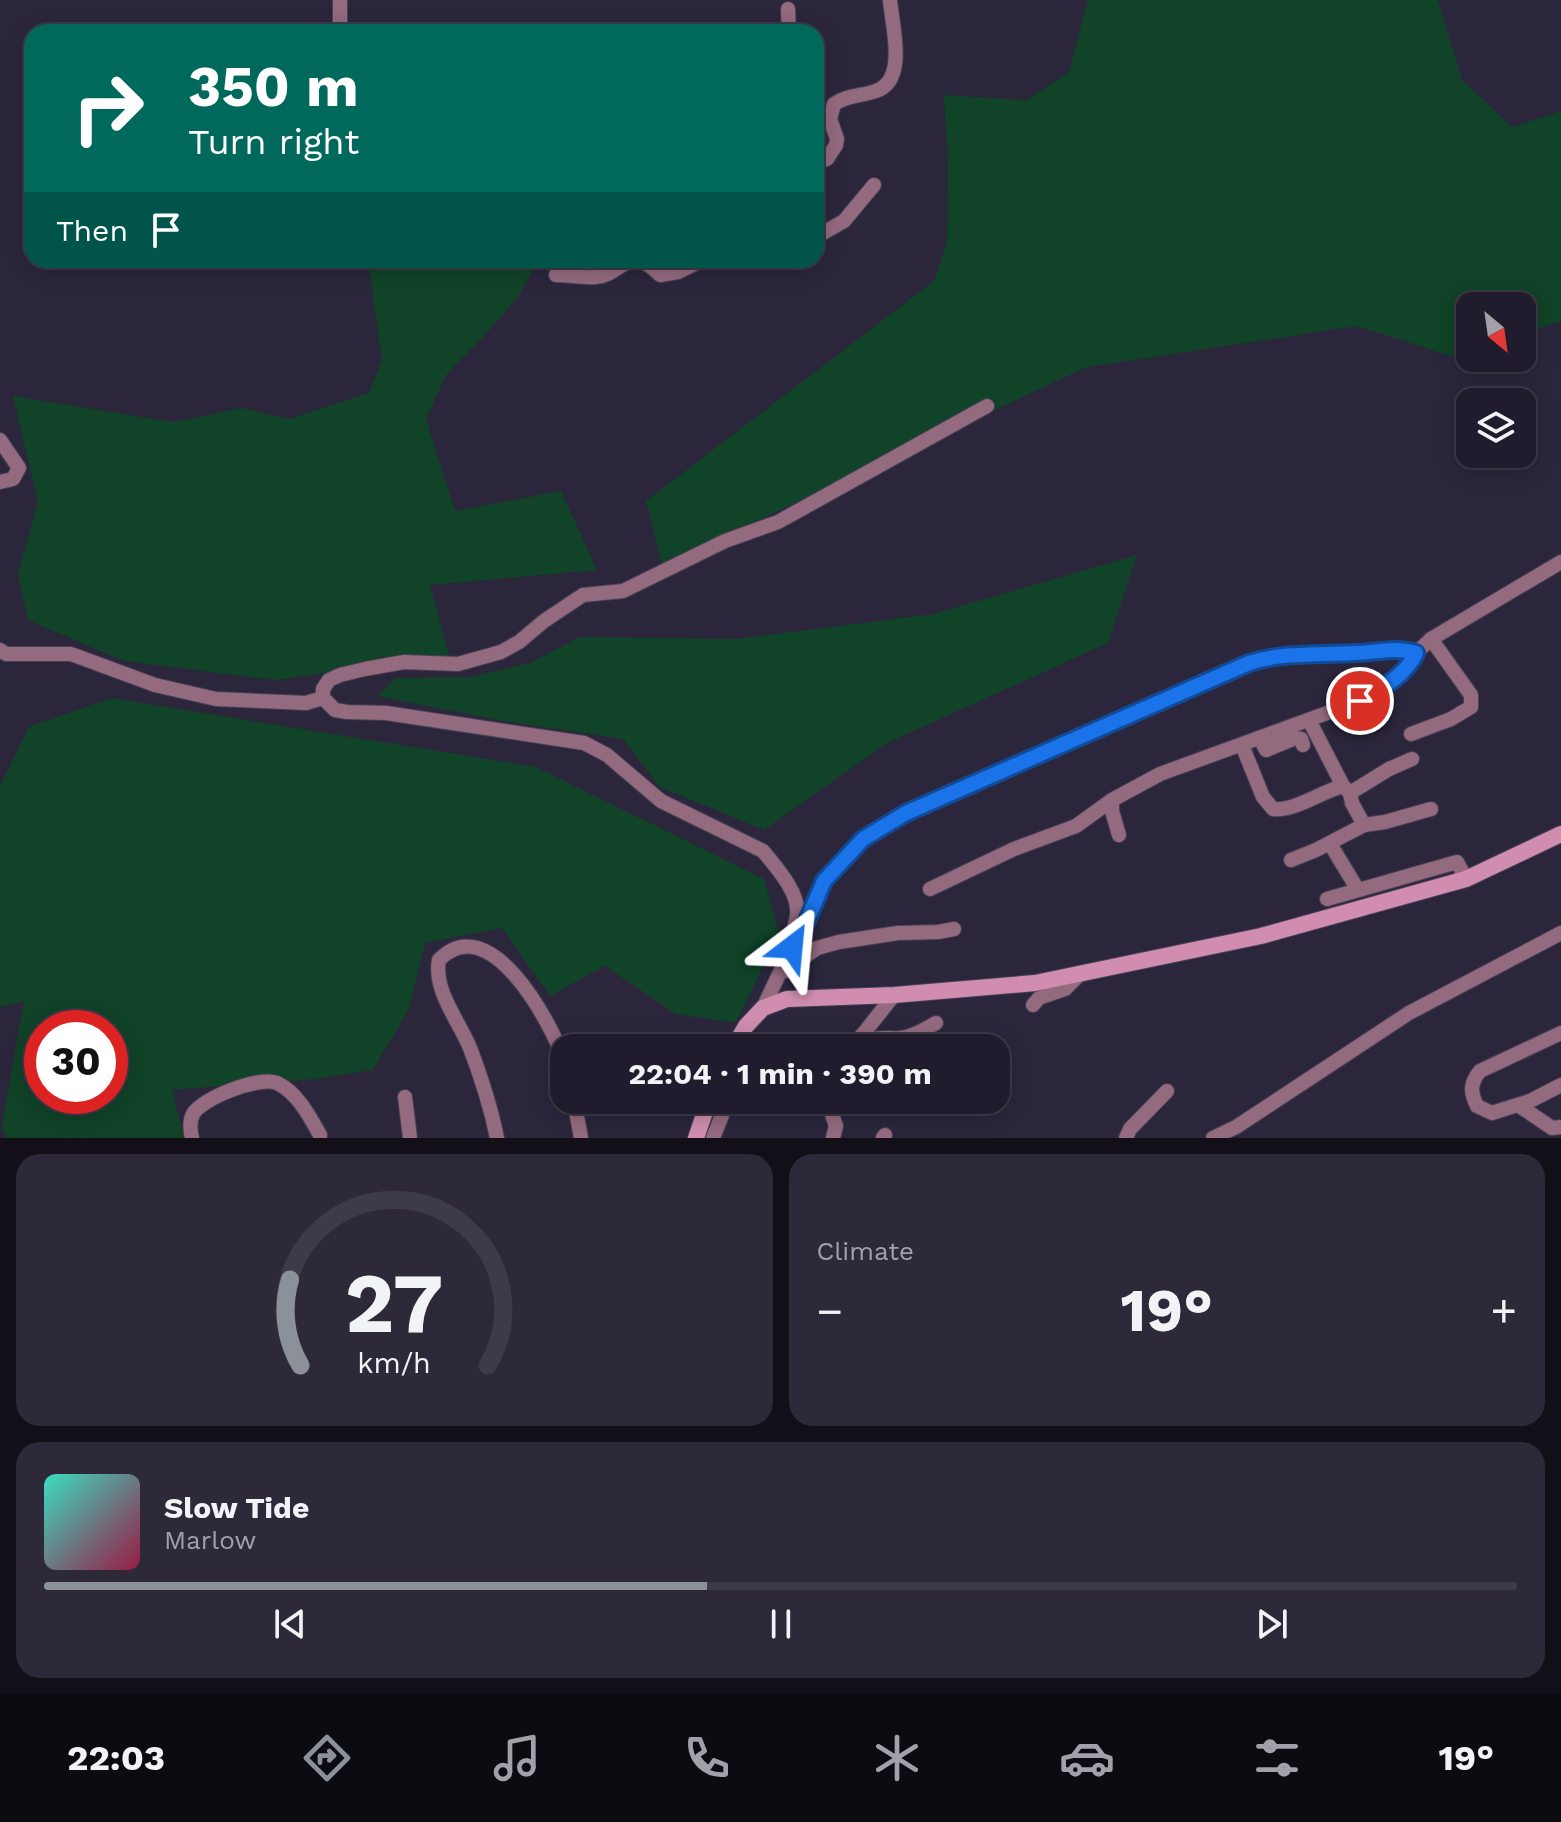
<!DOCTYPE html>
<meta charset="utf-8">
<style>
:root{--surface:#201c2d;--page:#2d2939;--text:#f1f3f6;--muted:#a2a1aa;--line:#3d3a49;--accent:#8c9099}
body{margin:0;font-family:"Work Sans",sans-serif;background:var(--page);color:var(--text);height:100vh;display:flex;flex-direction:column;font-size:30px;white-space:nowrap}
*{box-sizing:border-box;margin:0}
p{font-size:26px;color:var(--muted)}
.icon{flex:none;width:44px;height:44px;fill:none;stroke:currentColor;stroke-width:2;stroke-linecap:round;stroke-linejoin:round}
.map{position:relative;height:1138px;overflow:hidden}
.details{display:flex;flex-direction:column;gap:16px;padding:16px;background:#120f19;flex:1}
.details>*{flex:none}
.banner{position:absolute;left:24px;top:24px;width:800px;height:244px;border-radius:24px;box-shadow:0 4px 20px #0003,0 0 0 2px var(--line);background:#00695c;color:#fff;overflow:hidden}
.needle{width:52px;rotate:151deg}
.tools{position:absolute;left:1456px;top:292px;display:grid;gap:16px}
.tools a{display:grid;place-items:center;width:80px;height:80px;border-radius:16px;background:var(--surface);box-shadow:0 4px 20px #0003,0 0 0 2px var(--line);font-size:40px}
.speed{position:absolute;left:24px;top:1010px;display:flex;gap:16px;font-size:40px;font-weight:700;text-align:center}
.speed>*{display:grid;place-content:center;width:104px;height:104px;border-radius:50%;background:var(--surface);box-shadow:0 4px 20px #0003,0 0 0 2px var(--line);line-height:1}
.speed .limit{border:12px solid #d22;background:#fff;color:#111}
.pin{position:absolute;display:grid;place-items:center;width:68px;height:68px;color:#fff;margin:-34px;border:4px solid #fff;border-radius:50%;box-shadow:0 2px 8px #0007}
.me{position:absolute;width:88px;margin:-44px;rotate:29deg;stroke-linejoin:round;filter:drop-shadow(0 0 6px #0008)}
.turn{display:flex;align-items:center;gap:28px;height:168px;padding:0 32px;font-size:36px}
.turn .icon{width:104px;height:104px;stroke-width:2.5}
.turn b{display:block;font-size:56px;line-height:68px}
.then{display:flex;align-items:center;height:76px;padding:0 32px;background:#0003;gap:16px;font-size:30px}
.big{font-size:60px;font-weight:700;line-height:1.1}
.details .card{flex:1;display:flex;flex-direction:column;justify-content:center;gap:12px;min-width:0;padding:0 28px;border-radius:24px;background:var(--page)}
.details .dial{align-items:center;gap:0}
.dial svg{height:208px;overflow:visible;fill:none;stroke:var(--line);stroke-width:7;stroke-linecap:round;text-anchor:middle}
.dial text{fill:var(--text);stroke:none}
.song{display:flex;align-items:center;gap:24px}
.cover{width:96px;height:96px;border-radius:12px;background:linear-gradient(135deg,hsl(170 70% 55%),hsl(340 70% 35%))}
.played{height:8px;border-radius:4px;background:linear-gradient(90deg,var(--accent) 45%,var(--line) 45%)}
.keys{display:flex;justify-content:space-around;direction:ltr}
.heat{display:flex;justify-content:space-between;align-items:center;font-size:44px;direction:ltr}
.details .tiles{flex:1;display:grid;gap:16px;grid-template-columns:1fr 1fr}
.card:last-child{grid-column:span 2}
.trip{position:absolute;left:550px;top:1034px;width:460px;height:80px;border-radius:24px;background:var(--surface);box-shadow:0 4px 20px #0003,0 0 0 2px var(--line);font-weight:700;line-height:80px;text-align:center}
.tabs{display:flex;height:128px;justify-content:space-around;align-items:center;background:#0d0b12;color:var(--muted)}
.tabs .icon{width:56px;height:56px}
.tabs .on{color:var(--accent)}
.tabs b{font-size:36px;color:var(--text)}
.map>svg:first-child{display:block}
</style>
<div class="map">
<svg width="1561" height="1138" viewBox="0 0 1561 1138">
<rect width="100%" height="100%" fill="#2b263c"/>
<g fill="#104328" fill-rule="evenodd">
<path d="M1088,0h350l24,80 50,47 49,-16v210l-39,13v-28h-52v47l-13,5 -100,-32 -270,41 -425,198 -16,-64 288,-220 13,-38 1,-80 -4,-68 83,5 42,-28z"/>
<path d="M368,260h170l-20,37 -34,39 -38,39 -20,44 29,92 106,-20 36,79 -167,15 19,71 -174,24 -151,-19 -96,-41 -10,-46 20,-72 -25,-106 160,26 69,-14 47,11 80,-26 13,-33z"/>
<path d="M1137,555l-29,88 -221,100 -123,87 -104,-43 -37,-48 -126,-19 -120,-24 19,-18 75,-1 59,-14 50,-26 156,2 197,-25z"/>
<path d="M111,698l425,69 228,112 15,54 -43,90 -60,-9 -71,-48 -55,30 -48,-68 -77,15 -16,66 -36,61 -60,9 -141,11 12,48h-178l-4,-11 22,-126 -24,6v-221l29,-59zM42,1028h68v68h-68z"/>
</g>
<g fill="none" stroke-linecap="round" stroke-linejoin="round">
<g stroke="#464156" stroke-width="16">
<g id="street">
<path d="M788,9l1,23"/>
<path d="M340,32v-32"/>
<path d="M816,162l11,-3 9,-14 1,-6 -7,-20 4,-15c13,-9 28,-8 42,-13 32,-11 16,-65 14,-91"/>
<path d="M816,237l28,-16 30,-36"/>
<path d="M563,260l-7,15c13,0 27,3 40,2 25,-1 32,-35 64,-2l18,-3 24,-12"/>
<path d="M0,440l19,28 -6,11 -13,3"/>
<path d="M0,650l6,4h65l84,31 61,14 90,4 17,-5 12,12 12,2 39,1 198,30 23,12 54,46 102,50c13,16 37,42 34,64 -1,12 -8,19 -5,32l-29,61"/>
<path d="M1416,653l15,-14 130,-77"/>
<path d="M323,698v-9l6,-9 11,-5 25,-6 39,-7 54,2 43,-12 18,-10 25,-21 39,-26 40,-4 102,-50 53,-19 209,-116"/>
<path d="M1309,720l34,66 7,7 39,-24 23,-10"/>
<path d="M1411,734l40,-15 20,-12v-12l-40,-56"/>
<path d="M1260,738l6,12 29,-12 6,1 2,6"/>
<path d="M1242,745l21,52 10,12c23,2 47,-17 70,-23"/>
<path d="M1350,793l2,10 12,22 21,-3 46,-13"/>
<path d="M1112,800v11l7,24"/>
<path d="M1332,847l26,43"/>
<path d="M1291,860l25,-10 48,-25"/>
<path d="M1327,899l130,-37 9,17"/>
<path d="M792,947l14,-24 18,-42 39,-42 43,-26 359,-155c30,-6 59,-4 89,-5 21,0 41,-7 62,0 -10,22 -35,36 -56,48l-200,73 -48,26 -36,26 -62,23 -84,40"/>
<path d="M785,971l32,-23 22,-6 59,-9 40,-1 16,-3"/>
<path d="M1033,1005l6,-7 26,-9 15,-15"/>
<path d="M1561,1033l-81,38c-10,12 -10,21 -3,35l15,7 38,-12 31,-16"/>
<path d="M862,1035l5,6c12,-5 20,-2 33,-3 13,-1 25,-9 36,-15"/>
<path d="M852,1048l42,-53"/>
<path d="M405,1097l5,41"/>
<path d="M574,1100l7,38"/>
<path d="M827,1100l9,26 -3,12"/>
<path d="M1518,1105l34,23 9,-1"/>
<path d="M192,1138c-2,-8 -3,-16 1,-24 9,-16 66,-38 84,-31 20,9 33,34 43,52"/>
<path d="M497,1138c-6,-30 -16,-61 -27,-90 -11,-27 -37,-58 -31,-88 50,-52 111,60 125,100"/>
<path d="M713,1138l15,-38"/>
<path d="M883,1138l2,-3"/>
<path d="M1126,1138l4,-9 37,-38"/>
<path d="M1213,1138l23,-11 173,-114 152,-80"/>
</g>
</g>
<g stroke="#464156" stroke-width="18">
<g id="secondary">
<path d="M733,1048l13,-22 17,-18 24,-9 107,-4 141,-12 226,-47 205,-57 95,-45"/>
<path d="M696,1138l13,-38"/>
</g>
</g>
<use href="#street" stroke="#946a7f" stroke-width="14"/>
<use href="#secondary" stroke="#d08daf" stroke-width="16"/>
</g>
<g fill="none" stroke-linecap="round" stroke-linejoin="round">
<g stroke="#114b97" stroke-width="20">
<path id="route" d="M792,947l14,-24 18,-42 39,-42 43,-26 343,-150c35,-11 69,-8 105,-10 22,0 41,-7 62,0 -10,22 -35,36 -56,48"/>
</g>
<use href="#route" stroke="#1a73e8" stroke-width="14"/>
</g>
</svg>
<div class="tools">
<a><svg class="needle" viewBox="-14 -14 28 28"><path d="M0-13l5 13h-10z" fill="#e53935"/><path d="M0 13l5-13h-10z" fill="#a2a1aa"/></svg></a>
<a><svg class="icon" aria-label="layers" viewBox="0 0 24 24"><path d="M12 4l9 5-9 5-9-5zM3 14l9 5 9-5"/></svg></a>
</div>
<div class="speed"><div class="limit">30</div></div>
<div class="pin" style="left:1360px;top:701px;background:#d93025"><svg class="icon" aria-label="arrive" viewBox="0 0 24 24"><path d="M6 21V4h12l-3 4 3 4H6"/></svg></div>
<svg class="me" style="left:792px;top:947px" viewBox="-20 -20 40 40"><path d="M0-17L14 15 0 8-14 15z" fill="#1a73e8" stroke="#fff" stroke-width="4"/></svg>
<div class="trip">22:04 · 1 min · 390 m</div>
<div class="banner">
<div class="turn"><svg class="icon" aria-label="right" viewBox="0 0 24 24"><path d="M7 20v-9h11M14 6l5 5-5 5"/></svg><div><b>350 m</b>Turn right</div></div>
<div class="then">Then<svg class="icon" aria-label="arrive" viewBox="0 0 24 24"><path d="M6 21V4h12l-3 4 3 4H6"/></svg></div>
</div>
</div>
<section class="details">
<div class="tiles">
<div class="card dial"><svg viewBox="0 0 100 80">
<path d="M14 69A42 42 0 1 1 86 69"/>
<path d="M14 69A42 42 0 0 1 10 36" stroke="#8c9099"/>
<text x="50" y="56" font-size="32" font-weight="700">27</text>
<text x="50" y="72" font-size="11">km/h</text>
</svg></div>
<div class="card"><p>Climate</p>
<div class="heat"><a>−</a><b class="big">19°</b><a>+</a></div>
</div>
<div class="card">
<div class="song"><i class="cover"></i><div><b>Slow Tide</b><p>Marlow</p></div></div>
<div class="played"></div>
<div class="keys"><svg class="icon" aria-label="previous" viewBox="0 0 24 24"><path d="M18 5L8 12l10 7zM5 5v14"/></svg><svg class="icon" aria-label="pause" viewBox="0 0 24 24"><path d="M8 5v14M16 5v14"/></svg><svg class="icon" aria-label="next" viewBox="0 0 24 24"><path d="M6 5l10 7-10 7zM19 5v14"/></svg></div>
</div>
</div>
</section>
<nav class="tabs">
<b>22:03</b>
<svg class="icon on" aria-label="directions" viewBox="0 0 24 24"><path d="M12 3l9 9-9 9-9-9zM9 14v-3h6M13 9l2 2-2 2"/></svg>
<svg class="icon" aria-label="music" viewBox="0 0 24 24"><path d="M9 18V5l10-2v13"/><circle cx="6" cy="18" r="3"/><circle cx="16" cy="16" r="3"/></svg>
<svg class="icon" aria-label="phone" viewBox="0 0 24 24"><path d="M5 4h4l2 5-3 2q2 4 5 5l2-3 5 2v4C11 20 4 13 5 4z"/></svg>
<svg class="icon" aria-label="climate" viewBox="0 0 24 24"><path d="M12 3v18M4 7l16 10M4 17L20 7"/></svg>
<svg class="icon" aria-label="car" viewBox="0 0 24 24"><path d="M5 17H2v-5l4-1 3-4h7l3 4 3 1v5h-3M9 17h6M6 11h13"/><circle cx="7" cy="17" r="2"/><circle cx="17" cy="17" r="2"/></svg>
<svg class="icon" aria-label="filters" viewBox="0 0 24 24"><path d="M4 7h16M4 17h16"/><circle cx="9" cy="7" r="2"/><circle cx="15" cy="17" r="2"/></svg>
<b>19°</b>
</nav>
